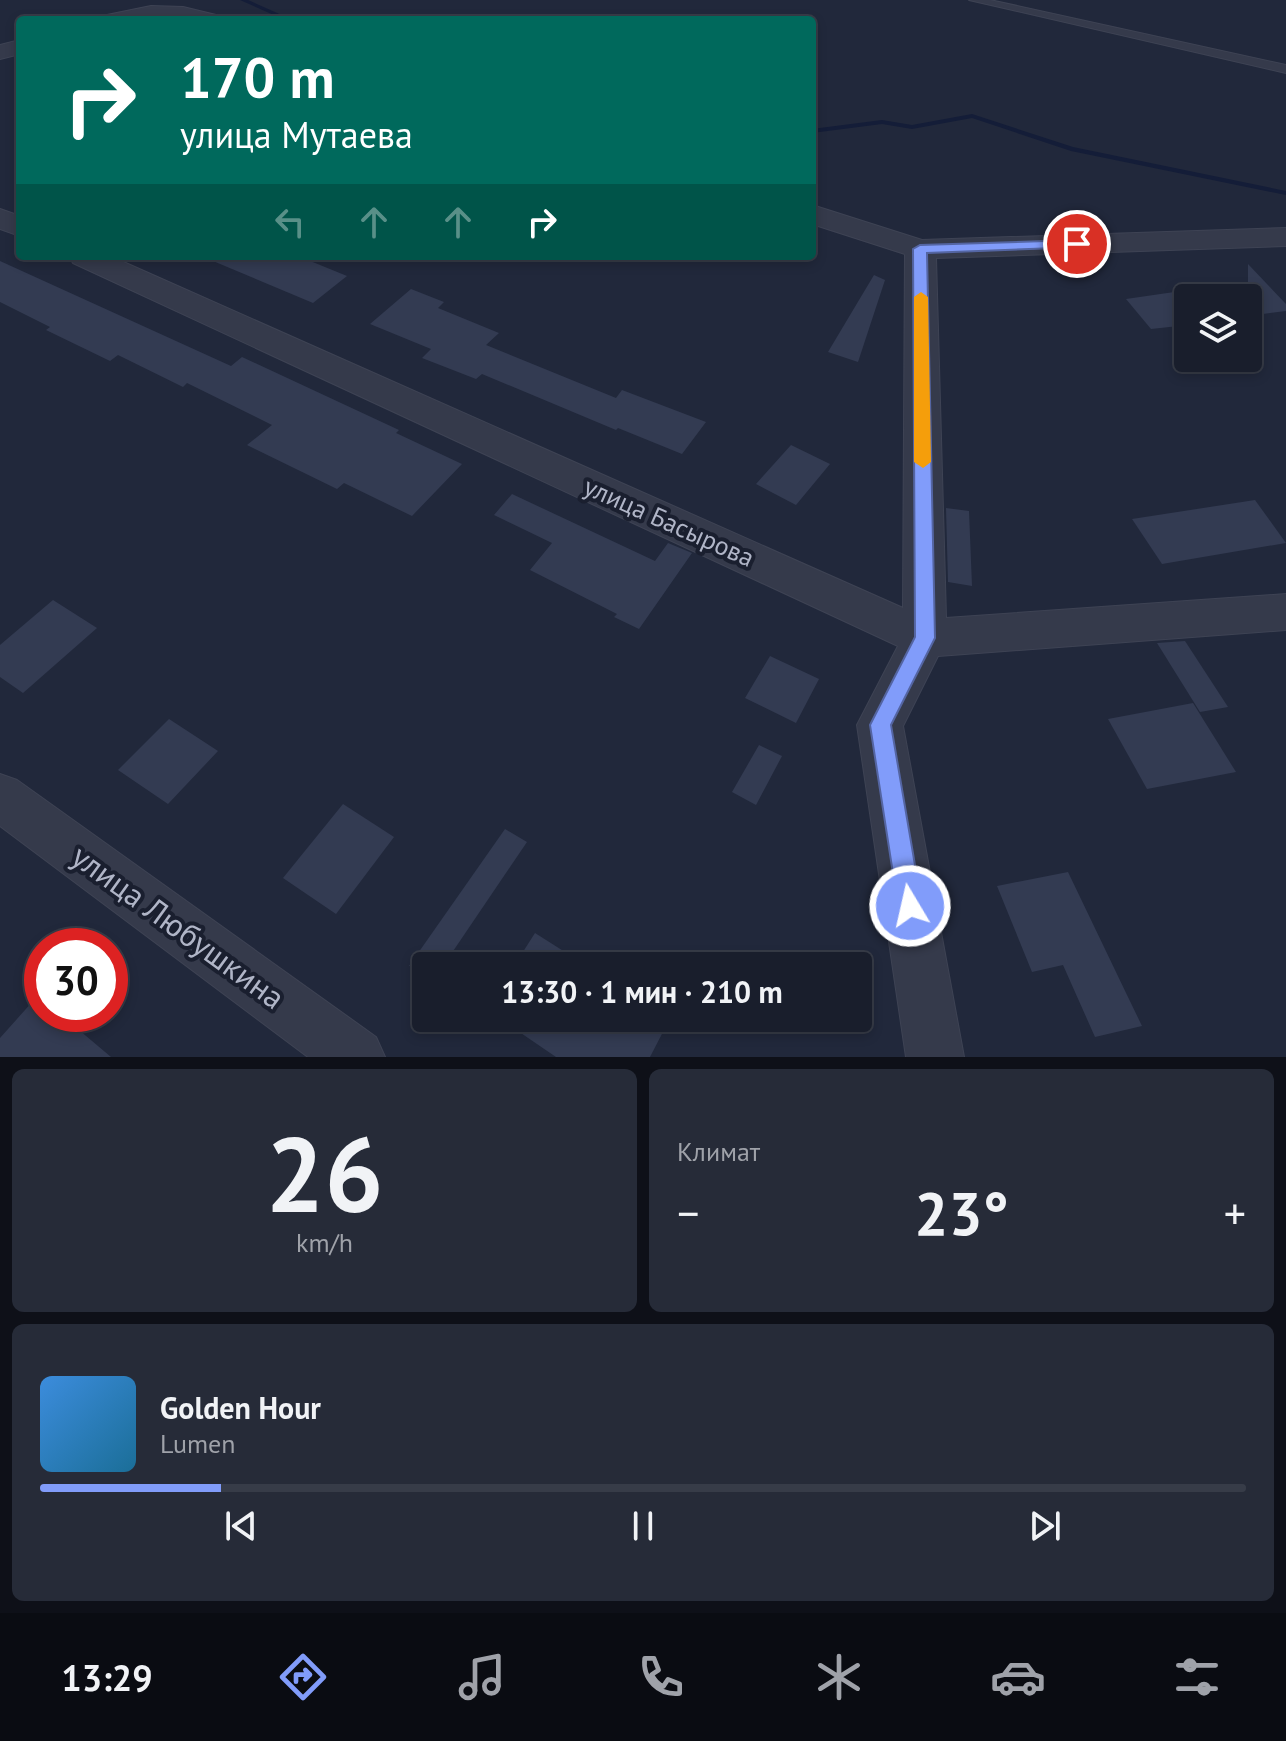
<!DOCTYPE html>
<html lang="ru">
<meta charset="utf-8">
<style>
:root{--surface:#191e2c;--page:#262b38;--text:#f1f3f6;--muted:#9fa2a9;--line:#373c48;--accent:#819cfa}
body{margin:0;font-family:"PT Sans",sans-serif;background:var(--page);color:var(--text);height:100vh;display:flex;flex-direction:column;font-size:30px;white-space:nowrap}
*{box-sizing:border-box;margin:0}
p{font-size:26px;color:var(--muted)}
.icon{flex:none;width:44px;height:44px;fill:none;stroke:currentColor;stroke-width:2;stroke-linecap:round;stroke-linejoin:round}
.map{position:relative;height:1057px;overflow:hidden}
.panel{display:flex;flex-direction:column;gap:12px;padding:12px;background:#0e1018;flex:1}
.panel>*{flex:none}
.banner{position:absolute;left:16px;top:16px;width:800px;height:244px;border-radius:8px;box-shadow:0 4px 12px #0003,0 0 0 2px var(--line);background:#00695c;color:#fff;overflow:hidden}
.tools{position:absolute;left:1174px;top:284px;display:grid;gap:16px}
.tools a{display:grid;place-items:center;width:88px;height:88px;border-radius:8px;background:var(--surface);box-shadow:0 4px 12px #0003,0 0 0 2px var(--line);font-size:40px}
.speed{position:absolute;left:24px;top:928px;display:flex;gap:16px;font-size:40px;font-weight:700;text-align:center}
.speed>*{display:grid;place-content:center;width:104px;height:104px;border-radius:50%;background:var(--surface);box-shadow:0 4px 12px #0003,0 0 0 2px var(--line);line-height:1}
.speed .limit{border:12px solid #d22;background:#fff;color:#111}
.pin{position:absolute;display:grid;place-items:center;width:68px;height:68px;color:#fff;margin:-34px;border:4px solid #fff;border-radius:50%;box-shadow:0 2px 8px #0007}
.me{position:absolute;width:88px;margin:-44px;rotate:351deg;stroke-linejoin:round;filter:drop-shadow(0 0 6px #0008)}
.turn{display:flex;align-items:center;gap:28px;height:168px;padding:0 32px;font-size:36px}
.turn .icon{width:104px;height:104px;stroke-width:2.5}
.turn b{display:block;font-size:56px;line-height:68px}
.lanes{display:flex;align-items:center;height:76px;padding:0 32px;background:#0003;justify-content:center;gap:40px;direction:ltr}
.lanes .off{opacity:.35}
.big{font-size:60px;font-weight:600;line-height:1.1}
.panel .tile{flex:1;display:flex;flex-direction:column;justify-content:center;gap:12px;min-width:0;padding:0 28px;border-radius:12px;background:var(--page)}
.panel .dial{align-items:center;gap:0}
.dial b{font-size:104px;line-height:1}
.song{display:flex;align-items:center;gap:24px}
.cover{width:96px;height:96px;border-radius:12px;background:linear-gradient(135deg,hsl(210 70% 55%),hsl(200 70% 35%))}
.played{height:8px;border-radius:4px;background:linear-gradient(90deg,var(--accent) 15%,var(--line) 15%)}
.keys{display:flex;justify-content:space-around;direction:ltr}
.heat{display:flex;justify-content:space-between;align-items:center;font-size:44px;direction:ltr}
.panel .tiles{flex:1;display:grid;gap:12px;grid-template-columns:1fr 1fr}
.tile:last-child{grid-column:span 2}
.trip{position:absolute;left:412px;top:952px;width:460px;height:80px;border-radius:8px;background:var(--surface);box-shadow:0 4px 12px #0003,0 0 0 2px var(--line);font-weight:600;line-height:80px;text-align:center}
.tab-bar{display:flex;height:128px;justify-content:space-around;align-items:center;background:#0a0c12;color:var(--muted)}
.tab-bar .icon{width:56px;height:56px}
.tab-bar .active{color:var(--accent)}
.tab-bar b{font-size:36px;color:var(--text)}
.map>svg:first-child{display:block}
</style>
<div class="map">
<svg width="1286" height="1057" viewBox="0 0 1286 1057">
<rect width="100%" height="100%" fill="#21283b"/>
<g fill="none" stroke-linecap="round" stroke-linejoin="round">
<g fill="#141d38" fill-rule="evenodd">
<path d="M240,0h8l45,20h-8z"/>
<path d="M972,114l101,33 213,44v4l-215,-44 -99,-33 -60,11 -30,-5 -70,9v-4l70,-9 30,5z"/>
</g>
</g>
<g fill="#333b52">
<path d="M201,256h97l49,20 -34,27z"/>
<path d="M0,261l231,105 11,-9 157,73 -3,3 66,31 -50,52 -68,-33 -7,6 -90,-44 25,-20 -85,-42 -4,4 -65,-32 -8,6 -64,-31 4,-3 -50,-25z"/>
<path d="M1248,264l38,40v7l-38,5z"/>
<path d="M874,275l11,5 -27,82 -30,-10z"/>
<path d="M411,289l33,13 -6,6 61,25 -13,12 130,53 6,-8 84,32 -24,32 -64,-26 -2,2 -134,-56 -6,5 -54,-21 9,-9 -61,-25z"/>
<path d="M1188,290v35l-37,4 -25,-30z"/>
<path d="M791,445l39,19 -34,41 -40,-21z"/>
<path d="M512,494l143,67 13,-18 24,10 -53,76 -25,-12 3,-3 -87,-44 22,-27 -58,-28z"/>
<path d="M1255,500l31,43 -124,21 -30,-45z"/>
<path d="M946,508l23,3 3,75 -24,-4z"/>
<path d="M53,600l44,28 -74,65 -23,-16v-32z"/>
<path d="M1185,641l43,66 -28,5 -43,-69z"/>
<path d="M770,656l49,23 -23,44 -51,-25z"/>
<path d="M1193,703l43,69 -89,17 -39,-70z"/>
<path d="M169,719l49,32 -50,53 -50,-34z"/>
<path d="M759,745l23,11 -26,49 -24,-13z"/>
<path d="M343,804l51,33 -58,77 -53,-36z"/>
<path d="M505,829l22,13 -84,124h-34z"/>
<path d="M1068,872l59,123 15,31 -47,11 -32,-72 -31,7 -35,-86z"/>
<path d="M535,933l52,33h-73z"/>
<path d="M42,991v23h18l51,43h-111v-19z"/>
<path d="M499,1018h151l15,10 -15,29h-94z"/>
</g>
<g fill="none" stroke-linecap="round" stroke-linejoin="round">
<g stroke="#3e4354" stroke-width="2">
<path id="lane" d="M969,0h21l296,65v8z"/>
</g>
<g stroke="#3e4354" stroke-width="2">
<g id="street">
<path d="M151,6l32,1 33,8 3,5h-115l3,-5z"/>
<path d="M20,40v14l-20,5v-14z"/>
<path d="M812,205l110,35 364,-12v18l-350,12 10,360 340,-24v36l-348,26 -35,70 61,331h-58l-49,-332 41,-79 -825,-383 -4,-7h41l793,352 2,-354 -93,-30z"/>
<path d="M0,209l20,7v20l-20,-7z"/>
<path d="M0,774l17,6 359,257 9,20h-77l-308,-231z"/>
</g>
</g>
<use href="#lane" fill="#353a4b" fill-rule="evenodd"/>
<use href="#street" fill="#353a4b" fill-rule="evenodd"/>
</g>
<path fill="#819cfa" stroke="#5465a2" stroke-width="2" d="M1077,240l5,1v6l-155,6 8,385 -44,87 31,181 -3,8 -9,4 -8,-4 -4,-8 -28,-181 45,-88 -2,-388 7,-4z"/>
<path fill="#f59e0b" d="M921,292l7,5 3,165 -8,6 -9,-6v-165z"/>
<g text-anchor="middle" stroke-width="8" stroke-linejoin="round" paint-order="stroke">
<g font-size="26" fill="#b0b5c7" stroke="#1a1f2f">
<text transform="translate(669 522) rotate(24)" y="9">улица Басырова</text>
</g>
<g font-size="32" fill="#b0b5c7" stroke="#1a1f2f">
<text transform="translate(178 927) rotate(36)" y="11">улица Любушкина</text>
</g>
</g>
</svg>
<div class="tools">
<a><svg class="icon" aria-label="layers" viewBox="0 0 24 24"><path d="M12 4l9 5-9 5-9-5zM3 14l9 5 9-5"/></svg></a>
</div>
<div class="speed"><div class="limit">30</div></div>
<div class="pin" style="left:1077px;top:244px;background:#d93025"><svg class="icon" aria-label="arrive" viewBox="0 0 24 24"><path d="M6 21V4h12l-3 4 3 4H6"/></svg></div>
<svg class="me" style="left:910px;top:906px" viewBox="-20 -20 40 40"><circle r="17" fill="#819cfa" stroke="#fff" stroke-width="3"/><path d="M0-11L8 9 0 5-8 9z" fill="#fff"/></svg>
<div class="trip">13:30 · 1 мин · 210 m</div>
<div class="banner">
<div class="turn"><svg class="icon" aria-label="right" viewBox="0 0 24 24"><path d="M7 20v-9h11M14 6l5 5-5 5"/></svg><div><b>170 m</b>улица Мутаева</div></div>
<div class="lanes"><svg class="icon off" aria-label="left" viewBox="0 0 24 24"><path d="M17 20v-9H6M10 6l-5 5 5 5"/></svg><svg class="icon off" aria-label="ahead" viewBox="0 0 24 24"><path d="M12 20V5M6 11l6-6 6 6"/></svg><svg class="icon off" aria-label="ahead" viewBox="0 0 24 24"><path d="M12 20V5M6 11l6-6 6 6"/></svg><svg class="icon" aria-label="right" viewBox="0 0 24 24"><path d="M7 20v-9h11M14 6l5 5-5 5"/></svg></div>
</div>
</div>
<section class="panel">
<div class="tiles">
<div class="tile dial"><b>26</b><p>km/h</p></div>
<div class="tile"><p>Климат</p>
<div class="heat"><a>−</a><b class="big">23°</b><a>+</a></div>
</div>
<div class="tile">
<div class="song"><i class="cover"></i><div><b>Golden Hour</b><p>Lumen</p></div></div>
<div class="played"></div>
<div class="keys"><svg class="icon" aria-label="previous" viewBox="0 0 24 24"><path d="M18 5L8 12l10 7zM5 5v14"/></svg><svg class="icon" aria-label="pause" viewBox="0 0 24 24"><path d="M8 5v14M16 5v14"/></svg><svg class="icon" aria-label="next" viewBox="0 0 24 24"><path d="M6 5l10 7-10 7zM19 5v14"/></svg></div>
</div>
</div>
</section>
<nav class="tab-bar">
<b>13:29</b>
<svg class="icon active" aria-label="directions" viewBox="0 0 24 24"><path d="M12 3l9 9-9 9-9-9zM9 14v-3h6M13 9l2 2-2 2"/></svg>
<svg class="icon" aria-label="music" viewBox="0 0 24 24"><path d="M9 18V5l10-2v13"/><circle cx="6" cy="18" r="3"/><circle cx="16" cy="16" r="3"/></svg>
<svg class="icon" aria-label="phone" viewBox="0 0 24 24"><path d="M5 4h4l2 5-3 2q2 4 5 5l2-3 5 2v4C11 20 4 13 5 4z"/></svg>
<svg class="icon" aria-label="climate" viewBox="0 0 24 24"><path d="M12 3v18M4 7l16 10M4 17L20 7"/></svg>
<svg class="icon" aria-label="car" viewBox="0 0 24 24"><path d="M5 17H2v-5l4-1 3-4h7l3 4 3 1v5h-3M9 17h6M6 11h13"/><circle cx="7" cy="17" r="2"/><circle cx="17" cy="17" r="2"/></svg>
<svg class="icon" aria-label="filters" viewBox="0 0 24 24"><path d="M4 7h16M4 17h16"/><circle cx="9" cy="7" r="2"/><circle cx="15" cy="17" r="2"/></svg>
</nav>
